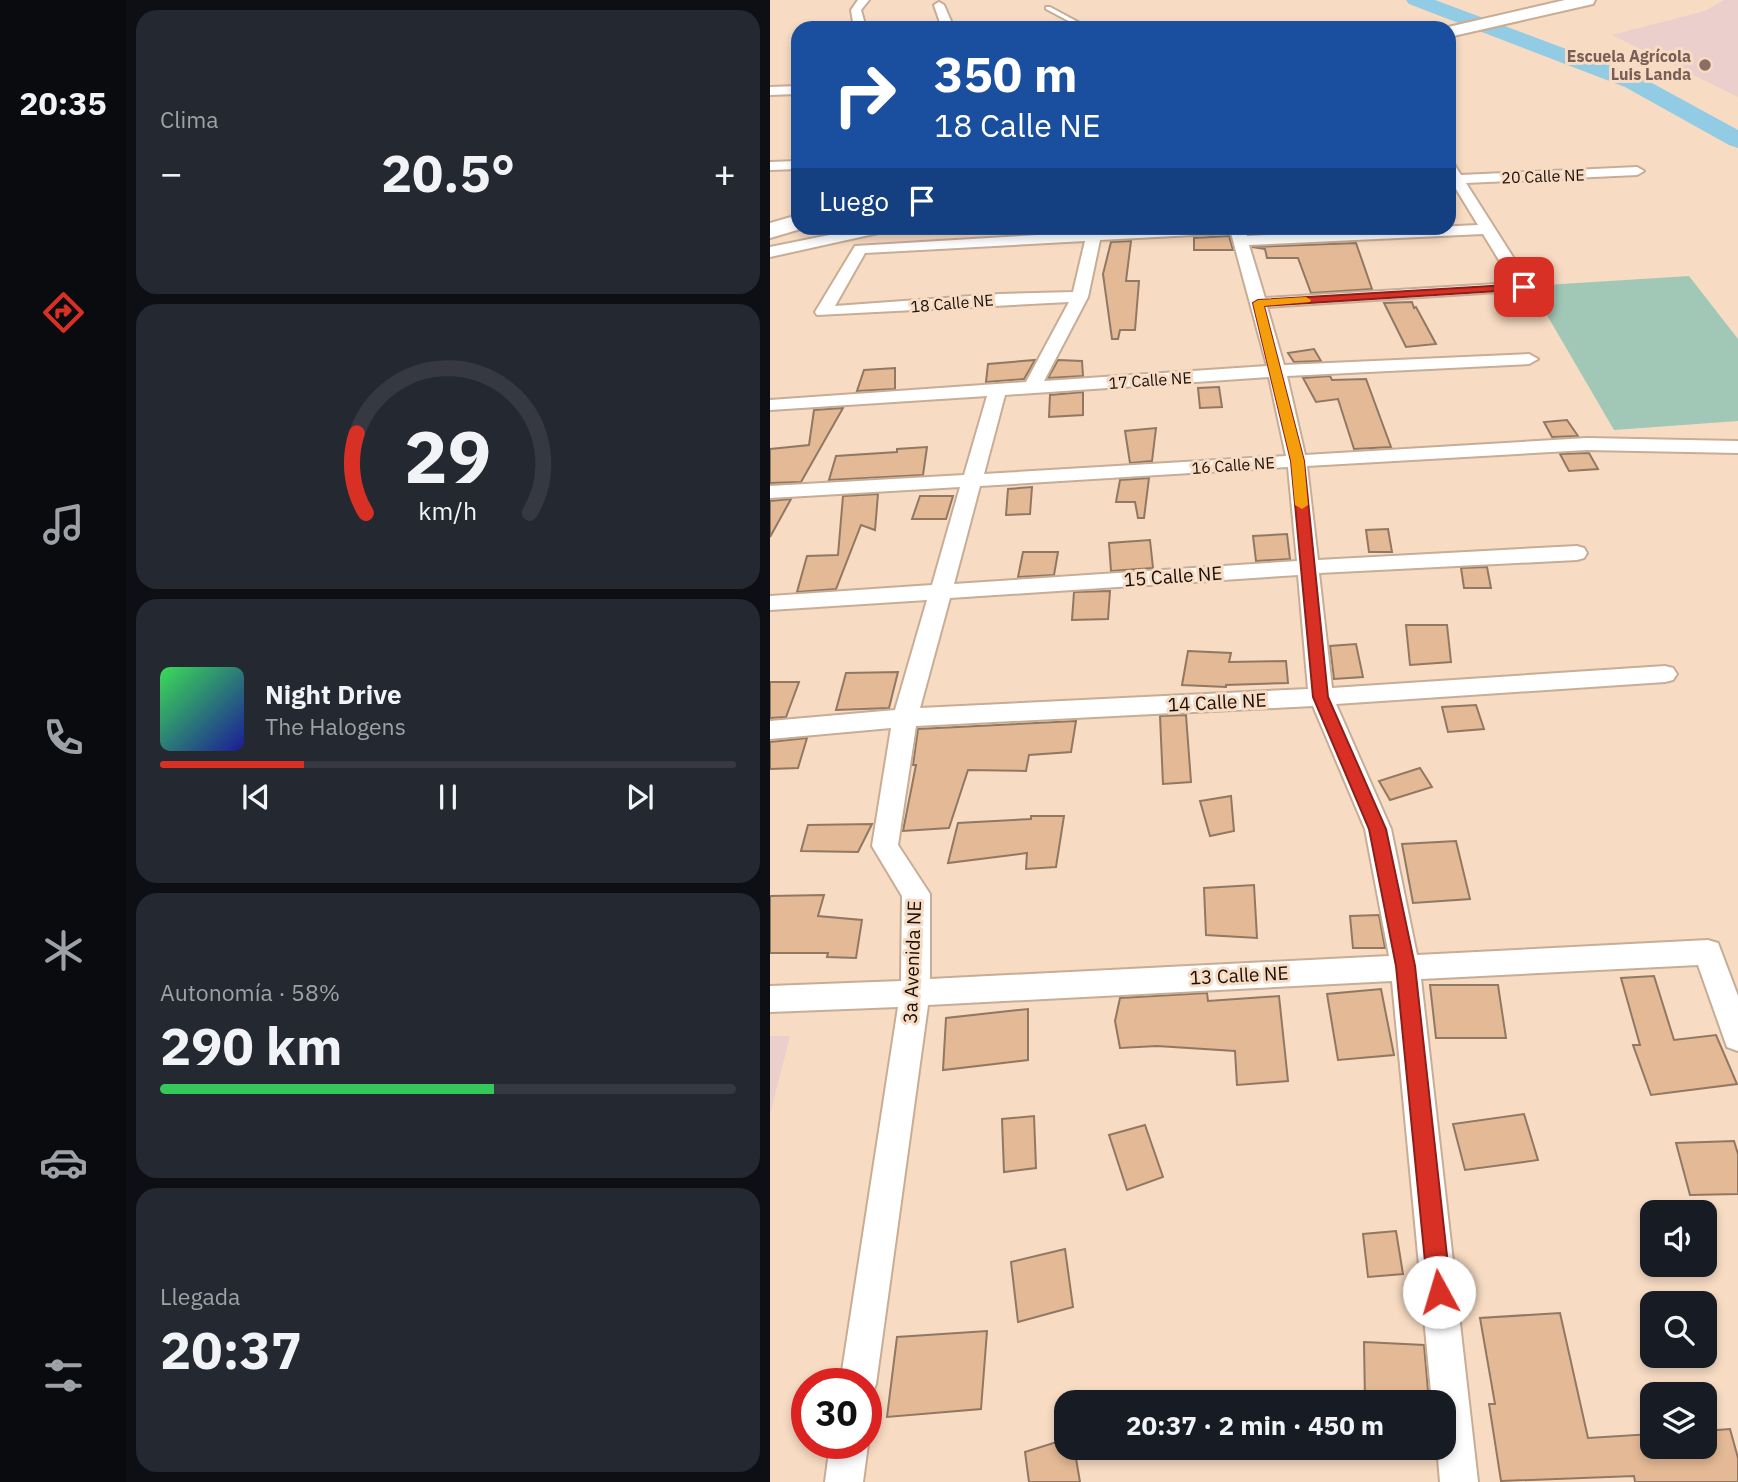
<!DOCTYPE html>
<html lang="es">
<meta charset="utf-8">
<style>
:root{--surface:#171b24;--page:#242831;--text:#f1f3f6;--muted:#9ea1a6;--line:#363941;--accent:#d93025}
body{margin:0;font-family:"IBM Plex Sans",sans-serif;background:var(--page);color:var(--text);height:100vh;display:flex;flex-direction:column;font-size:26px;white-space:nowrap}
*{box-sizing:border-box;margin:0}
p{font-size:23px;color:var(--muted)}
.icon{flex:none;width:38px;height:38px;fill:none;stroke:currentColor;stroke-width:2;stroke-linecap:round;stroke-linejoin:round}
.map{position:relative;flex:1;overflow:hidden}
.side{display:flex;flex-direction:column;gap:10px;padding:10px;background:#0d0f14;width:644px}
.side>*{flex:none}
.top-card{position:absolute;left:21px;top:21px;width:665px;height:214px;border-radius:21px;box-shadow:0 4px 10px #0003;background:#1a4fa0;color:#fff;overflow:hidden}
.buttons{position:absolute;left:870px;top:1200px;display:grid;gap:14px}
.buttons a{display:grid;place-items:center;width:77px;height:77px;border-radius:14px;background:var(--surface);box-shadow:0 4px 10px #0003;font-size:35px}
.speed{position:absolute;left:21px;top:1368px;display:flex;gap:14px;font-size:35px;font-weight:700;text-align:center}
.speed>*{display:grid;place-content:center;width:91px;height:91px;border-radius:50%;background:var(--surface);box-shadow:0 4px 10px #0003;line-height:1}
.speed .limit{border:10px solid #d22;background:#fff;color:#111}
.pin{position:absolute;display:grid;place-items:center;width:60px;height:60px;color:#fff;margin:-30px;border-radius:14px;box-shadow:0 4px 10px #0006}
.me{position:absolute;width:77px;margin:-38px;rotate:354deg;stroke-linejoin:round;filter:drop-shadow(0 0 5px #0008)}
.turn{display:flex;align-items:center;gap:24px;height:147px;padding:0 28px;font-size:32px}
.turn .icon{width:91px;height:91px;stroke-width:2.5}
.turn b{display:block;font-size:49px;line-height:60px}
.then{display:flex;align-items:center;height:66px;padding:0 28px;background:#0003;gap:14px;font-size:26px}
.big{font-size:52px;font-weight:700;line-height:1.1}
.side .widget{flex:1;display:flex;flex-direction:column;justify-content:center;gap:10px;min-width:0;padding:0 24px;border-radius:21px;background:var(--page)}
.side .dial{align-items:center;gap:0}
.dial svg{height:182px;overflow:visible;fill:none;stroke:var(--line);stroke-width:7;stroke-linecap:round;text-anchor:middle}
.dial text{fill:var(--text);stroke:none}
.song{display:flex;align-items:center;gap:21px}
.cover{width:84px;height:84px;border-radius:10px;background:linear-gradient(135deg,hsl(130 70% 55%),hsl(240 70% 35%))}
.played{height:7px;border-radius:4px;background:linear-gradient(90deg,var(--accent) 25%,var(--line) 25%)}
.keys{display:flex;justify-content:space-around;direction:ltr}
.heat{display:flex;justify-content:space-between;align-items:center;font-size:38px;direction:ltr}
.charge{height:10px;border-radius:5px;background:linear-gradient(90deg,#34c759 58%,var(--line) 0)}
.trip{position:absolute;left:284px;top:1390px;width:402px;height:70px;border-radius:21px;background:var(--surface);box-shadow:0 4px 10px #0003;font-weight:700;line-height:70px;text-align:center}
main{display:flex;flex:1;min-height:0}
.tabs{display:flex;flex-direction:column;width:126px;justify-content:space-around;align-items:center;background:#090b0e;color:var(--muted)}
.tabs .icon{width:49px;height:49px}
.tabs .current{color:var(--accent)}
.tabs b{font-size:32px;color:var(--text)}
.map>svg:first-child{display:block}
</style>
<main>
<nav class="tabs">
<b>20:35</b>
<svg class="icon current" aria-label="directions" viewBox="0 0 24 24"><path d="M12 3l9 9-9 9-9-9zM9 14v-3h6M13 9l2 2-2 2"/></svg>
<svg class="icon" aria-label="music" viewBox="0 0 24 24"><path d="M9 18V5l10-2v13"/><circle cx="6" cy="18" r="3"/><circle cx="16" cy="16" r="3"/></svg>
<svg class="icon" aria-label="phone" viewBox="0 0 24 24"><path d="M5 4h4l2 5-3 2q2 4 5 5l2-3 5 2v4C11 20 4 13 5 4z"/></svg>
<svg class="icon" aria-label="climate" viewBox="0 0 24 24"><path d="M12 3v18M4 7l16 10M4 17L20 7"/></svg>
<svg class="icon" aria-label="car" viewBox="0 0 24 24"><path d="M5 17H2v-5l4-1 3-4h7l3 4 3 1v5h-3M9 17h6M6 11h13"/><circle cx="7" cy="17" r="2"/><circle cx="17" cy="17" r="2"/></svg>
<svg class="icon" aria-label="filters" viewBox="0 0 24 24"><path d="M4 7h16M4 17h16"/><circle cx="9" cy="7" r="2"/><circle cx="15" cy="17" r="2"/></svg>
</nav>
<section class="side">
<div class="widget"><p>Clima</p>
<div class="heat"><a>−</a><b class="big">20.5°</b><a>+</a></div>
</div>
<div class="widget dial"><svg viewBox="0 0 100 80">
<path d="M14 69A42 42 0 1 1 86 69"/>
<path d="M14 69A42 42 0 0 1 10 34" stroke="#d93025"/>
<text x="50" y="56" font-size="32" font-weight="700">29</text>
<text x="50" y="72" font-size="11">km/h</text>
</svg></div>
<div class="widget">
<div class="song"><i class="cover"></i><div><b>Night Drive</b><p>The Halogens</p></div></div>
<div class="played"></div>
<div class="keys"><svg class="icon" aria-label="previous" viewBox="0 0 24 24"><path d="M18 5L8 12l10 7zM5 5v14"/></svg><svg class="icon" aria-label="pause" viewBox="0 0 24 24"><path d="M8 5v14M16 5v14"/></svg><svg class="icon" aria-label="next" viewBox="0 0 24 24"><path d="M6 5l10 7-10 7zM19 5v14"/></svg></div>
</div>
<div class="widget"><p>Autonomía · 58%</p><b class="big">290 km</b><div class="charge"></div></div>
<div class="widget"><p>Llegada</p><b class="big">20:37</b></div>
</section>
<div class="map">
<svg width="968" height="1482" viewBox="0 0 968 1482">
<rect width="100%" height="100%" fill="#f7dbc3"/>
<g fill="#eacfcd">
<path d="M954,0h14v97l-126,-62 93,-24z"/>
<path d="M0,1036h20l-20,78z"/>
</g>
<path fill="#a1c8b6" d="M919,276l49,63v82l-124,9 -84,-144z"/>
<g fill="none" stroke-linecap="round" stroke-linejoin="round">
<path fill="#91cbe4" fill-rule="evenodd" d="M636,0h29l206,77 97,53v18l-9,-3 -104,-58 -216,-83z"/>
</g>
<g fill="#e4b995" stroke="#917863" stroke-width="2">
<path d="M477,228h61l1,2 -60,3z"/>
<path d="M459,236l4,14h-39v-12z"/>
<path d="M361,241l-5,40h13l-4,49h-15l-2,9h-6l-9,-65 8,-32z"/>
<path d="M586,243l16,46 -61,4 -13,-35h-31l-2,-9 -13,-2z"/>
<path d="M642,302l2,6 2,-1 20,37 -30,3 -22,-44z"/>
<path d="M544,349l7,12 -27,1 -6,-9z"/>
<path d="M265,360l-11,19 -38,3 2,-18z"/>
<path d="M288,360l24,1 1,15 -35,2z"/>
<path d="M125,368v21l-38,2 7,-21z"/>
<path d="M560,376l2,4 34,-1 25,68 -37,2 -16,-50 -22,3 -13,-24z"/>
<path d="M449,387l3,20 -22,1 -2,-20z"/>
<path d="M313,392v23l-34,2 1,-22z"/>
<path d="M73,408l-42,74 -31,1v-34l39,-4 5,-35z"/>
<path d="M797,420l11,16 -26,1 -8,-15z"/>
<path d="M386,428l-4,33 -22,2 -5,-32z"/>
<path d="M157,447l-4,28 -94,5 7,-24 61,-4v-3z"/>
<path d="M819,453l9,16 -29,2 -9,-17z"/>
<path d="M379,478l-5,40h-6l-3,-16h-19l4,-22z"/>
<path d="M262,487l-2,27 -24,1 2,-26z"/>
<path d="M108,494l-3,36 -14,-5 -25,64 -39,3 10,-36 31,-1 5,-59z"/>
<path d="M150,496h33l-7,23h-34z"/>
<path d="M21,499l-21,38v-36z"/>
<path d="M618,529l4,23h-23l-3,-22z"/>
<path d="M517,534l3,25 -34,2 -3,-25z"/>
<path d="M380,540l3,28 -42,3 -2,-28z"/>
<path d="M253,552h35l-4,23 -36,2z"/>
<path d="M717,567l4,21h-27l-3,-20z"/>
<path d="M340,591l-2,28 -36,1 2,-28z"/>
<path d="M636,625h41l4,37 -41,3z"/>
<path d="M586,644l7,33 -29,2 -4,-33z"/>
<path d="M418,651l43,2 -2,9 57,-1 2,22 -62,2v2l-44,-2z"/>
<path d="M128,672l-9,36 -53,2 10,-37z"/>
<path d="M0,682h29l-13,35 -16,1z"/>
<path d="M706,705l8,24 -36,3 -6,-25z"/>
<path d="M416,715l5,67 -28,2 -3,-68z"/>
<path d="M306,721l-5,31 -42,3 -3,16 -58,-1 -19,58 -46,3 13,-66h-3l5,-36z"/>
<path d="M37,738l-9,30 -28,1v-27z"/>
<path d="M650,768l12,19 -42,13 -11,-19z"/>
<path d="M461,796l3,35 -24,5 -10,-35z"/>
<path d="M261,816h33l-8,51 -30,2 1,-16 -79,10 10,-40 73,-4z"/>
<path d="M102,824l-14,28 -57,-1 7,-26z"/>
<path d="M686,841l14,58 -57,4 -11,-59z"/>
<path d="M484,885l3,53 -51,-3 -2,-47z"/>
<path d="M54,895l-6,21 44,4 -6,38 -29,-1 1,-4h-58v-57z"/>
<path d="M609,915l6,33h-32l-3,-32z"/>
<path d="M884,976l20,64 42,-5 21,49 -86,11 -18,-50h7l-19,-67z"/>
<path d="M660,985h68l8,53h-70z"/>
<path d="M611,989l13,66 -56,5 -11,-66z"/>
<path d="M437,993l1,8 71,-5 9,85 -51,4 -2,-34 -78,-5 -37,2 -5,-27 5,-23z"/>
<path d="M258,1009v51l-85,10 3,-52z"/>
<path d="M754,1114l14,46 -73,10 -12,-46z"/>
<path d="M264,1116l2,52 -32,4 -2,-53z"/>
<path d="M375,1125l18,52 -36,13 -18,-55z"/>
<path d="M964,1141l4,13v40l-48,1 -14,-52z"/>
<path d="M626,1231l7,43 -35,3 -5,-43z"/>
<path d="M295,1249l8,58 -55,15 -7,-60z"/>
<path d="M790,1313l28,125 64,-4v13h52v-16l26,-2 8,29v24h-103l-1,-6 -133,5 -12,-77h6l-15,-86z"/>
<path d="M217,1331l-6,78 -94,8 10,-80z"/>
<path d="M594,1342l60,3 5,57h-64z"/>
<path d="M296,1439v8h8l6,35h-51l-4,-30z"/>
</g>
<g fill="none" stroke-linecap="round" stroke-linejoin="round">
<g stroke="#c8ad96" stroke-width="4">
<path id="lane" d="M276,7h4l39,21h-7l-36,-19z"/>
</g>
<g stroke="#c8ad96" stroke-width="4">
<g id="street">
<path d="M88,0h11l-8,10 5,18h-12l-3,-18z"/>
<path d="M169,2l5,3 10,23h-12l-8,-23z"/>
<path d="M28,86v8l-28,1v-8z"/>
<path d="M28,161v8l-28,1v-8z"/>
<path d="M679,163l5,1 7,11 176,-8 7,4 -7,4 -171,8 66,104 -2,3 -263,17 17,58 245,-11 9,5 -9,5 -242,12 18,79 282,-17 151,3v12l-151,-3 -280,16 11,94 259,-14 7,2 3,5 -3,5 -7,2 -258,13 13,115 333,-22 8,2 4,6 -4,6 -8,2 -329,22 55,125 26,126 291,-15 10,3 20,53v55l-11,-4 -29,-82 -277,14 57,503h-38l-3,-35h7v-45h-12l-40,-421 -464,24 -52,379 -5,13 -5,2v-15h-26l58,-377 -128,5v-26l131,-5 1,-85 -30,-50 19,-118 -121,11v-18l125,-11 32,-110 -157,10v-14l162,-11 28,-98 -190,11v-12l194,-11 23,-79 -217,14v-10l256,-18 43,-80 -252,13 -2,-3 40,-66 232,-14 1,-4h14v3l142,-3 3,8 231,-11 -25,-41h-4zM461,233l36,133 -223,15 44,-84 12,-57zM713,234l30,49 -248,15 -16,-53zM315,241l-12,51 -73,2 -165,12 30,-53zM499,377l17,79 -302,18 21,-79zM518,467l9,94 -343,23 26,-98zM528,575l10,114 -388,19 30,-110zM543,706l52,123 24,127 -459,23v-85l-32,-49 18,-119z"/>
<path d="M94,228h26l-7,4 -113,25v-10z"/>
<path d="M96,1440l2,4 -5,38h-38l5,-38h36z"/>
</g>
</g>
<g stroke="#c8ad96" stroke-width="4">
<g id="highway">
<path d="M795,0h30l-2,4 -144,33v-9h-5z"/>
<path d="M28,215v13h6l-34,10v-15z"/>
</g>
</g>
<use href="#lane" fill="#fff" fill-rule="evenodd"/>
<use href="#street" fill="#fff" fill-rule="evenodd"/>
<use href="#highway" fill="#fff" fill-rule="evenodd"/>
</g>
<path fill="#d93025" stroke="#8d1f18" stroke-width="2" d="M754,284l5,3 -1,2 -264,17 40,155 24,236 58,132 29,137 36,326 -4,8 -8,3 -8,-3 -3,-8 -32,-326 -27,-137 -56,-132 -22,-236 -38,-158 5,-3z"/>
<path fill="#f59e0b" d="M536,297l5,3 -1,2 -46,4 40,155 4,44 -6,4 -7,-4 -4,-44 -38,-158 5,-3z"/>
<circle fill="#8d6e63" stroke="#f7dbc3" stroke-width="2.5" cx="935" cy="65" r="7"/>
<g text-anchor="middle" stroke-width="6" stroke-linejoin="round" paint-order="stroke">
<g font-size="16" font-weight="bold" fill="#785e54" stroke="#f7dbc3" text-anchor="end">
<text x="921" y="62">Escuela Agrícola<tspan x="921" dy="18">Luis Landa</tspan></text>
</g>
<g font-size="16" fill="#1a1008" stroke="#f7dbc3">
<text transform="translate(773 176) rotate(-2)" y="6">20 Calle NE</text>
<text transform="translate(182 303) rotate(-5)" y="6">18 Calle NE</text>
<text transform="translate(380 380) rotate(-4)" y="6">17 Calle NE</text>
<text transform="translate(463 465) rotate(-4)" y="6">16 Calle NE</text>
</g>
<g font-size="19" fill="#1a1008" stroke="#f7dbc3">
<text transform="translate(403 576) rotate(-4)" y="7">15 Calle NE</text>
<text transform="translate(447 702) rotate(-3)" y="7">14 Calle NE</text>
<text transform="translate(142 962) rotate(-88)" y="7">3a Avenida NE</text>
<text transform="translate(469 975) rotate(-3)" y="7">13 Calle NE</text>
</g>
</g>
</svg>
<div class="buttons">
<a><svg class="icon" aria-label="sound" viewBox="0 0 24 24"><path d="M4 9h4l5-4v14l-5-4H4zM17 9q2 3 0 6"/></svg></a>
<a><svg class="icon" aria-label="search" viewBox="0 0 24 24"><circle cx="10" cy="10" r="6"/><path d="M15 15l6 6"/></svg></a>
<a><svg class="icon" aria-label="layers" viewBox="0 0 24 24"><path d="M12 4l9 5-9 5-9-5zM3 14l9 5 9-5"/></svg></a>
</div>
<div class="speed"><div class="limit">30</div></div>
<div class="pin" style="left:754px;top:287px;background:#d93025"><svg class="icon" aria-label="arrive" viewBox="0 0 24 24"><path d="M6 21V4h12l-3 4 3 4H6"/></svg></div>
<svg class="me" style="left:669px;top:1292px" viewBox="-20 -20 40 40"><circle r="19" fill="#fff"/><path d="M0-13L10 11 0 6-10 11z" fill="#d93025"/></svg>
<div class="trip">20:37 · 2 min · 450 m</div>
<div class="top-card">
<div class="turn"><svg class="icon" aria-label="right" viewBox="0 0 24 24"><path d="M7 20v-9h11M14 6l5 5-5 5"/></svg><div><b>350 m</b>18 Calle NE</div></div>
<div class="then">Luego<svg class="icon" aria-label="arrive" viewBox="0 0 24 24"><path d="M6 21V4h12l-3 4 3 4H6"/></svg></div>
</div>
</div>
</main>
